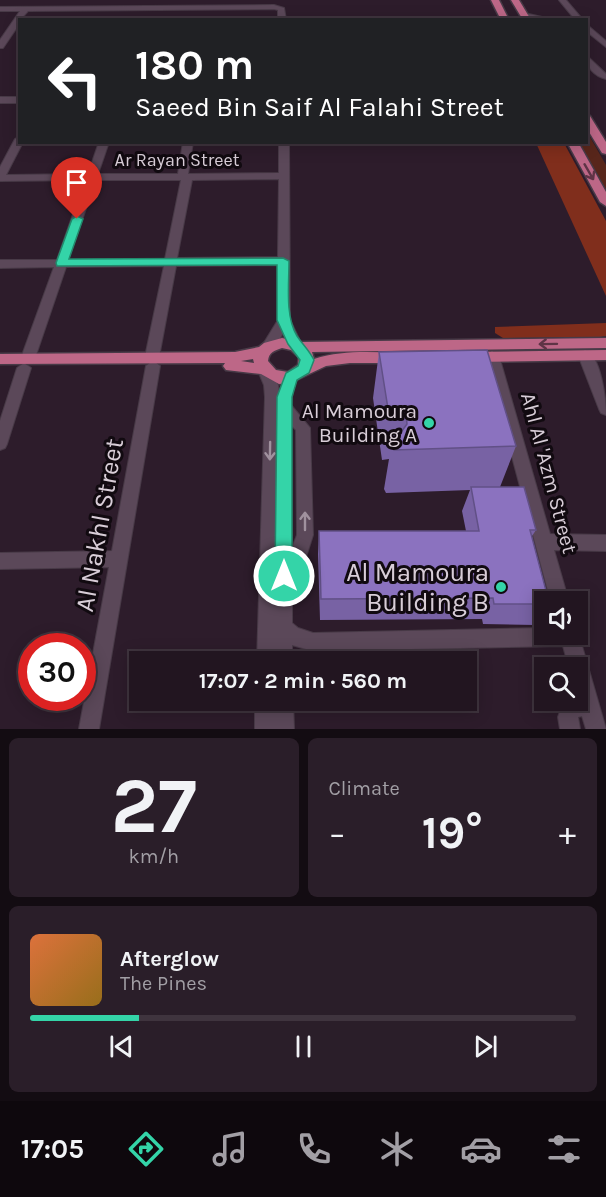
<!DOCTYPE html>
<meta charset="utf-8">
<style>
:root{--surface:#221520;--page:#2a1e29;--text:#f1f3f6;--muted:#a29fa5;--line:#3f343e;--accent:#34d4a8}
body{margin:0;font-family:Karla,sans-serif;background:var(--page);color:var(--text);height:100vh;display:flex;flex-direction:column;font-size:22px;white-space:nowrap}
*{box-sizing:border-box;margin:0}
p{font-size:20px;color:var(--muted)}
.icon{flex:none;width:33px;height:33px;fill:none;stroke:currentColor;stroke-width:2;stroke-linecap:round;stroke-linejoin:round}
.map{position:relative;height:729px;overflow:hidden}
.side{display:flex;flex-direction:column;gap:9px;padding:9px;background:#130c12;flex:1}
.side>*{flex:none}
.guide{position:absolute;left:18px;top:18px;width:570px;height:126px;border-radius:0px;box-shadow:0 3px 15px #0003,0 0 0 2px var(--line);background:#202124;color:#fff;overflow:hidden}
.fabs{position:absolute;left:534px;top:591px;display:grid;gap:12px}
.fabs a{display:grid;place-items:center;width:54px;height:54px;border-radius:0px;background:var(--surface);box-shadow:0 3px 15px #0003,0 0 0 2px var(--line);font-size:30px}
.speed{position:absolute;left:18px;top:633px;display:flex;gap:12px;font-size:30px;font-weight:700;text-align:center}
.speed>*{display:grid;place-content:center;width:78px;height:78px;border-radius:50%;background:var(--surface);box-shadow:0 3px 15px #0003,0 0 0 2px var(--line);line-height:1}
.speed .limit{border:9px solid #d22;background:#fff;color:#111}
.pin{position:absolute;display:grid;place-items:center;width:51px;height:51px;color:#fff;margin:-62px -26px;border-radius:50% 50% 50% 0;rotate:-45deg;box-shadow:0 0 6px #0007}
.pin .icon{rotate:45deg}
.me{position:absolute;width:66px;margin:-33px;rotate:0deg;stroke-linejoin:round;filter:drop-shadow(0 0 4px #0008)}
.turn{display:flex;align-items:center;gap:21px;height:126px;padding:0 18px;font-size:27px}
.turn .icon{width:78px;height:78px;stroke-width:2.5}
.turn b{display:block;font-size:42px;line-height:51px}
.big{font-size:45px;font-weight:700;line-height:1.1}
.side .tile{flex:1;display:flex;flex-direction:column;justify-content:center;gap:9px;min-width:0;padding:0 21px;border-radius:9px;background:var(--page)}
.side .dial{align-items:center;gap:0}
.dial b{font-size:78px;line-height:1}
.song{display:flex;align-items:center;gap:18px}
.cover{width:72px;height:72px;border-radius:9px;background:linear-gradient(135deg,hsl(20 70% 55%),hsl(40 70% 35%))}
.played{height:6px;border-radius:3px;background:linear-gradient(90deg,var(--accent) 20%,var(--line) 20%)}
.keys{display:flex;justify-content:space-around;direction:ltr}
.heat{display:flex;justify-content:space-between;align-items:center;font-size:33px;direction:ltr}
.side .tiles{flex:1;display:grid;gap:9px;grid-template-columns:1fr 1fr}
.tile:last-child{grid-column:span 2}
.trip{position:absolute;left:129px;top:651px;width:348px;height:60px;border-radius:0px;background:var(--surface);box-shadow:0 3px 15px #0003,0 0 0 2px var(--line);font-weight:700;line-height:60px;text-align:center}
.tab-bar{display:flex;height:96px;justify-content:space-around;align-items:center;background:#0e080d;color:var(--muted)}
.tab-bar .icon{width:42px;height:42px}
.tab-bar .active{color:var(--accent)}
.tab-bar b{font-size:27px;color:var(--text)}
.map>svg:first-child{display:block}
</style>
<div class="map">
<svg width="606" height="729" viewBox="0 0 606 729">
<rect width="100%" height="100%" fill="#2d1c2b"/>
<path fill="#58261b" d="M587,132l19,33v24l-27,-46 7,-1z"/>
<g fill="#802e1c">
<path d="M536,143h28l42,78v75z"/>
<path d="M606,323v13l-6,1 -97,1 -8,-5v-6z"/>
</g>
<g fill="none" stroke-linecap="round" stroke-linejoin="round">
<g stroke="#483a47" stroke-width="2">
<g id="minor">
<path d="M559,0h7l17,20h-48l-15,-5 4,-2 18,4h31z"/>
<path d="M274,5l10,3 2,12h-8v-10l-4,-1 -246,2 -8,9v3l-17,25h-3v-8l20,-29h-20v-4z"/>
<path d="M586,24l20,17v6l-20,-16z"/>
<path d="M586,55l20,19v5c-12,-3 -20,-12 -20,-24z"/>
<rect x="0" y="97" width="20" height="6"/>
<path d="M20,136v6h3l-17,33 82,-1 11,-32h10l-11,32h80l5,-32h10l-5,32 91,-1v-31h10l1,178 12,25 -7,5 -5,-2 -7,-15 -9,16 -5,2 -7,-5 16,-26v-55l-102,1 -17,91 -5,4 6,5 -61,363h-20l30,-162 -109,2v-16l112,-2 34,-185 5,-4 -6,-5 19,-91 -98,1 -31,91 -2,3h-10l-2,-3 33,-91 -54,1v-8h57l28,-80 -85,1v-14l15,-28zM279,179l-1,78 -101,1 15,-78zM96,180h85l-16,79 -97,1z"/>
<path d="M585,350c16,5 21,50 21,65l-5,-2 -2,-4 -21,-54z"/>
<path d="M492,351l7,5 51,178 56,1v16l-52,-1 15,52h-18l-66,-246z"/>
<path d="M24,363l7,5 -24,76 -2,4 -5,2v-29l17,-53z"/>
<path d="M266,368l5,1 7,16 1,7 7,-19h10l2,4 -5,12 -2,16 19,23 3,107 -7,22 -14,19v47l6,5 15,5 231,-5v6h34v-2l28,97h-20l-4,-13 -4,1 2,12h-20l-2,-12 5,-14 15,-3v-32h-9l-6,-22 -250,5 -21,-6v17h-35l8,-265 -1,-12 -5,-12 2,-4zM291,425l5,5 1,105 -5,13z"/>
<path d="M255,700h38l1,29h-39z"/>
</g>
</g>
<g stroke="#483a47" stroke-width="3">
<g id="major">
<path d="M491,0h8l10,20h-8z"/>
<path d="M511,0h8l12,20h-8z"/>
<path d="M586,115l4,1 16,26v12l-4,-1 -16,-26z"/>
<path d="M567,142h11l28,50v14l-6,-4z"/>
<path d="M282,338l19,4 305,-4v10l-294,4 2,7c28,-9 56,-7 85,-6l5,1 2,4 -2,4 -5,1h-49l-24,3 -36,17 -11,1 -18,-10 -35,-4 -3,-4 2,-3 -225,1v-10l235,-2 24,-5 5,-4zM282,348l9,2 8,7 -1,8 -10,7 -12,-2 -8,-9c1,-9 6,-10 14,-13zM253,359l1,4 -13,-2z"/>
<path d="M606,350v10l-138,2 -5,-1 -2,-4 2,-4 5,-1z"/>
</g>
</g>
<use href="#minor" fill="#5b4859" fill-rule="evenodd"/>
<use href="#major" fill="#bd6787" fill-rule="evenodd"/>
</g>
<path fill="#7862a4" d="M379,352l137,94 -16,41 36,43 -4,6 12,66v9l-9,14 -52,-1 -1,-5 -162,1 -2,-66 1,-23h147l-4,-20 8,-21 -84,3 -2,-4 5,-30 -7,1 -9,-62z"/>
<g fill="#8b72bf" stroke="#615086" stroke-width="1.5">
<path d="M487,350l29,96 -122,4 -3,-4 16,-22 -1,-9h-17l-10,-63z"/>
<path d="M471,487h53l12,43h-6l19,72h-5v2h-50l-1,-6 -172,1 -2,-68h160z"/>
</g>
<defs><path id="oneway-shaft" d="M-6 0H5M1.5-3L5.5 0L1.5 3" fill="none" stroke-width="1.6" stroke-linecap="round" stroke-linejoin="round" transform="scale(1.5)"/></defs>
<g stroke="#5e3446">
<use href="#oneway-shaft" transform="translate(589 172) rotate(60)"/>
<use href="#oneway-shaft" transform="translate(548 344) rotate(179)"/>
</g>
<g stroke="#a0919e">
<use href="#oneway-shaft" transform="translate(270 451) rotate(91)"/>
<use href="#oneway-shaft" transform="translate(305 521) rotate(-90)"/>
</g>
<path fill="#34d4a8" stroke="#228a6d" stroke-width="1.5" d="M77,216l6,3 -14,40 214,-1 6,3c0,24 -4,55 8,75 6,9 12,14 17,24l-5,13 -12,7 -5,17v179l-2,6 -6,2 -7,-2 -2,-6 2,-179 9,-24 12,-7 2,-6 -12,-16 -11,-24v-55l-220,1 -1,-3 16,-44z"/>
<g fill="#34d4a8" stroke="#110a10" stroke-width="2">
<circle cx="429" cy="423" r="6"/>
<circle cx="501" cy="587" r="6"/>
</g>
<g text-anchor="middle" stroke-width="6" stroke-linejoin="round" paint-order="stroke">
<g font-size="18" fill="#d8cdd7" stroke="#110a10">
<text x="177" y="166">Ar Rayan Street</text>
</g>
<g font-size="21" fill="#d8cdd7" stroke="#110a10" text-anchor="end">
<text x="417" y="418">Al Mamoura<tspan x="417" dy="24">Building A</tspan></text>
</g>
<g font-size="21" fill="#d8cdd7" stroke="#110a10">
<text transform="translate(549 473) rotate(75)" y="7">Ahl Al 'Azm Street</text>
</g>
<g font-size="26" fill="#d8cdd7" stroke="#110a10">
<text transform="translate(99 525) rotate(-80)" y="9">Al Nakhl Street</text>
</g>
<g font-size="26" fill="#d8cdd7" stroke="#110a10" text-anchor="end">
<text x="489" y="581">Al Mamoura<tspan x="489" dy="30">Building B</tspan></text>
</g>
</g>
</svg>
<div class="fabs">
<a><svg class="icon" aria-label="sound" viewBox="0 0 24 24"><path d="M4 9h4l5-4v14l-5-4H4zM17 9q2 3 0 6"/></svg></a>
<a><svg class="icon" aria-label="search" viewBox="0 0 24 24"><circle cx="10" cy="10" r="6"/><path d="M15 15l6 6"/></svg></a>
</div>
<div class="speed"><div class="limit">30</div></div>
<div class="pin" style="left:77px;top:219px;background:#d93025"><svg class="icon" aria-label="arrive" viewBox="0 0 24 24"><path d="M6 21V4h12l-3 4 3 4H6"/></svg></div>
<svg class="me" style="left:284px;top:576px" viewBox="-20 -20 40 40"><circle r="17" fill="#34d4a8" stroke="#fff" stroke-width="3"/><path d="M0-11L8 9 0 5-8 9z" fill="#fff"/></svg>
<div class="trip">17:07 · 2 min · 560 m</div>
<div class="guide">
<div class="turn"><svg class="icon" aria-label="left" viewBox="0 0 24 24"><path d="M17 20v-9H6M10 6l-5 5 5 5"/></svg><div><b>180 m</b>Saeed Bin Saif Al Falahi Street</div></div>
</div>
</div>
<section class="side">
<div class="tiles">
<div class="tile dial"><b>27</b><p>km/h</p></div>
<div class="tile"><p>Climate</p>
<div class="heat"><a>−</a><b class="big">19°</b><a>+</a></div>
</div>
<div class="tile">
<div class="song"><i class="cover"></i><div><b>Afterglow</b><p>The Pines</p></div></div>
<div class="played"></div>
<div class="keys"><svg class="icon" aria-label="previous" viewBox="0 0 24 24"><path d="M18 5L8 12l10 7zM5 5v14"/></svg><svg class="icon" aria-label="pause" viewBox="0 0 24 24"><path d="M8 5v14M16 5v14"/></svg><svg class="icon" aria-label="next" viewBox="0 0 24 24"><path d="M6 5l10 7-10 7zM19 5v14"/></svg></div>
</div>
</div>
</section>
<nav class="tab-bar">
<b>17:05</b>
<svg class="icon active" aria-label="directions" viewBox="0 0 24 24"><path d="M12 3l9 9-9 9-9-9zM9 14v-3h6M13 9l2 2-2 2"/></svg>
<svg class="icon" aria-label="music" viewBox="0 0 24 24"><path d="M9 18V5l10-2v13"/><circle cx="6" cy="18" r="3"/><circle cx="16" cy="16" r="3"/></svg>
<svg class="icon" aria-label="phone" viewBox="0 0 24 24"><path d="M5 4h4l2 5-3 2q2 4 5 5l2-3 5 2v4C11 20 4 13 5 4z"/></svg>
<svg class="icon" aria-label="climate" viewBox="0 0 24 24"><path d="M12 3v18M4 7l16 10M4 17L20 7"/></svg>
<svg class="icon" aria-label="car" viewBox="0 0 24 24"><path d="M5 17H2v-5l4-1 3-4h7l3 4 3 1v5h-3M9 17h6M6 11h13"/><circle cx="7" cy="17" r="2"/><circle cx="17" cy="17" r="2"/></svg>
<svg class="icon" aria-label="filters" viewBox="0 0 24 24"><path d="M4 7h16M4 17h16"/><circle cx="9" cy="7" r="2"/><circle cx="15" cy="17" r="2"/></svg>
</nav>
